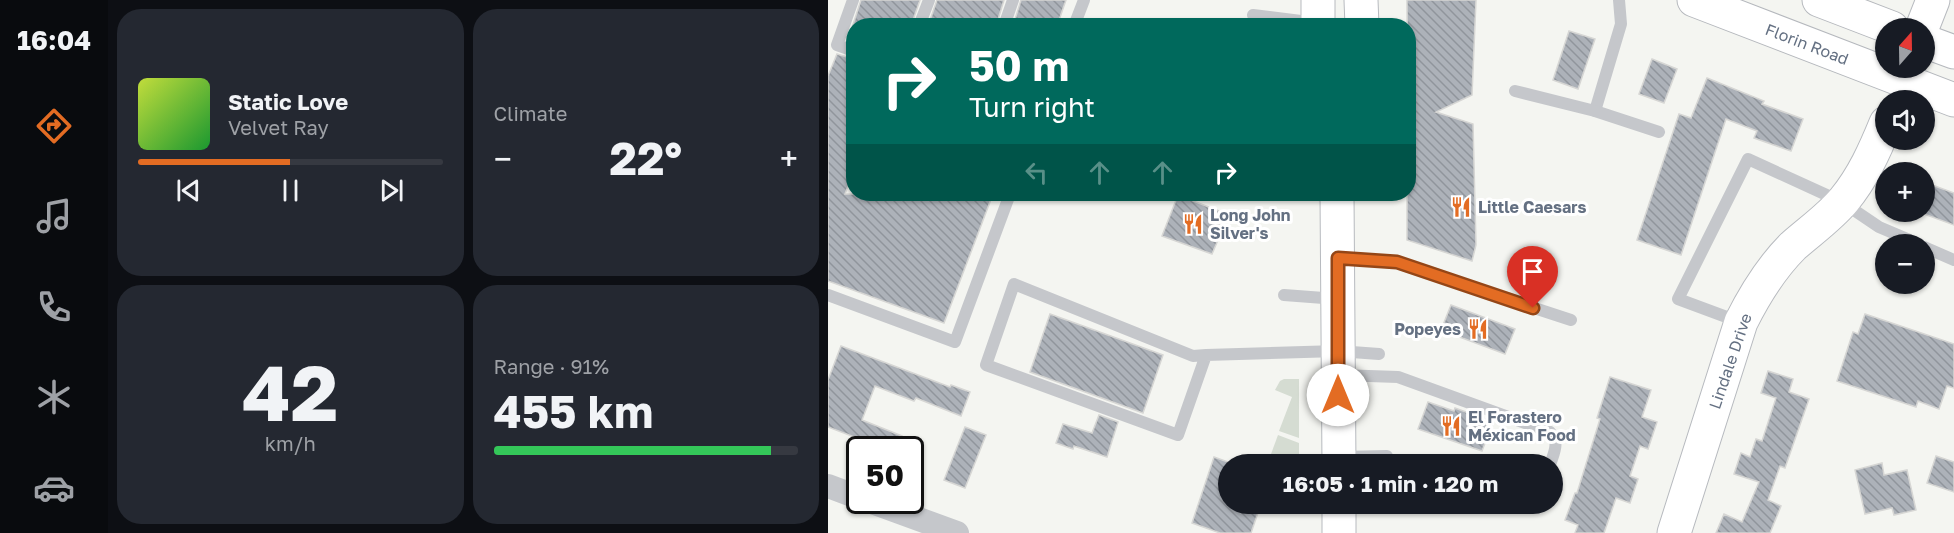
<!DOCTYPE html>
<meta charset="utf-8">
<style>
:root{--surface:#171b24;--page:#242831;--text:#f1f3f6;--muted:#9ea1a6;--line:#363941;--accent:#e36c23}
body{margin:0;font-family:"Golos Text",sans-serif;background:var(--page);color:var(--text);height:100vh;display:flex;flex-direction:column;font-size:22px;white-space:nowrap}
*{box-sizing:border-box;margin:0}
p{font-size:20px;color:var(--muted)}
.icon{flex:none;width:33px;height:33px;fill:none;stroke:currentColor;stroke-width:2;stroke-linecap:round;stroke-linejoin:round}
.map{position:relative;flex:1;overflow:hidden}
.side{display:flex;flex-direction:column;gap:9px;padding:9px;background:#0d0f14;width:720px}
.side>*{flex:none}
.banner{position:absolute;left:18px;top:18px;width:570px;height:183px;border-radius:24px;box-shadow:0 2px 4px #0004;background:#00695c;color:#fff;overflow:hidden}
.needle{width:39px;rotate:20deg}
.buttons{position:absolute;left:1047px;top:18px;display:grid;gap:12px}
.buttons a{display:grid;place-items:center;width:60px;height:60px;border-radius:50%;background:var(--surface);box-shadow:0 2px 4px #0004;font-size:30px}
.speed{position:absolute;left:18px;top:436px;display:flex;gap:12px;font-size:30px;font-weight:700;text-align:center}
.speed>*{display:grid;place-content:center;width:78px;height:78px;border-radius:50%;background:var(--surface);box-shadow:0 2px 4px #0004;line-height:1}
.speed .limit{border:3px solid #111;border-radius:9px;background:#fff;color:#111}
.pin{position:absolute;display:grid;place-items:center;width:51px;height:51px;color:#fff;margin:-62px -26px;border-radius:50% 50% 50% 0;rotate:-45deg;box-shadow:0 0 6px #0007}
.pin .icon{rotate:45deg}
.me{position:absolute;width:66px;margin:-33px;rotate:0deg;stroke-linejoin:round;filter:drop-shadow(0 0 4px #0008)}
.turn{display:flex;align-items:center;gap:21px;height:126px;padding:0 24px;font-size:27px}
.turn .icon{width:78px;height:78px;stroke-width:2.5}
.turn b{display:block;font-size:42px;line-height:51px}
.lanes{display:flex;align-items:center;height:57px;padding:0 24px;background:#0003;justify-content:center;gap:30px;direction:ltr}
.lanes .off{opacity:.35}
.big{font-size:45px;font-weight:700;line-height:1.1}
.side .widget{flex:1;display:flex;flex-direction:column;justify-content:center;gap:9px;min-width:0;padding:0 21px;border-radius:24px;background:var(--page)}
.side .dial{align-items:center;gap:0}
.dial b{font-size:78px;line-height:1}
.song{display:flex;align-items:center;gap:18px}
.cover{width:72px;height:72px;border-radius:9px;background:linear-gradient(135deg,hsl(70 70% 55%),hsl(130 70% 35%))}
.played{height:6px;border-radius:3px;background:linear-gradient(90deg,var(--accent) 50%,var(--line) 50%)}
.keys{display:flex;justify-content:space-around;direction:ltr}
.heat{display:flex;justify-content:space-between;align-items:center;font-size:33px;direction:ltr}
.charge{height:9px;border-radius:4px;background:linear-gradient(90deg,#34c759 91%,var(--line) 0)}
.side .tiles{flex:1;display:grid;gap:9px;grid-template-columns:repeat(2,1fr)}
.trip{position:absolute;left:390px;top:454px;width:345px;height:60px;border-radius:30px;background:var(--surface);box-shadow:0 2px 4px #0004;font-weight:700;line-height:60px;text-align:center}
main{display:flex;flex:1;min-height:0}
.tab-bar{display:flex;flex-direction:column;width:108px;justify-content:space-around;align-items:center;background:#090b0e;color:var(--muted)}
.tab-bar .icon{width:42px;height:42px}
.tab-bar .on{color:var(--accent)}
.tab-bar b{font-size:27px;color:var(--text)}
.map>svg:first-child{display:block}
</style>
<main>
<nav class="tab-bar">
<b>16:04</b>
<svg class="icon on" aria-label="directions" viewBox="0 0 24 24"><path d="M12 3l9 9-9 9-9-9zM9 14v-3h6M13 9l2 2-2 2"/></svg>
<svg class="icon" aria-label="music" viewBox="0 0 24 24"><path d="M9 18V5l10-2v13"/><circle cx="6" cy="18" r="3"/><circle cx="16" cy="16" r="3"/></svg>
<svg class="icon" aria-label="phone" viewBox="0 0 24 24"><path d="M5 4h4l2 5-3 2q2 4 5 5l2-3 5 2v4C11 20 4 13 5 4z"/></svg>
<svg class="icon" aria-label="climate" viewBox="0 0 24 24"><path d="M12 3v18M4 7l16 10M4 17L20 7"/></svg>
<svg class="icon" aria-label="car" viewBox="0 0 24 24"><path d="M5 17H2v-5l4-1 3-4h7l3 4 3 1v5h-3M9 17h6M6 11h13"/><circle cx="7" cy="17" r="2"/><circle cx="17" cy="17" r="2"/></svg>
</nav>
<section class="side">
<div class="tiles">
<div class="widget">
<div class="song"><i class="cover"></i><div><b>Static Love</b><p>Velvet Ray</p></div></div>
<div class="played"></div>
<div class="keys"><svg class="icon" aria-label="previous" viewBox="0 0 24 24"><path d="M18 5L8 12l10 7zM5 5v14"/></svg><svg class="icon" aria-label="pause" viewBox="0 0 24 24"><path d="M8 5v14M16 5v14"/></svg><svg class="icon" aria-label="next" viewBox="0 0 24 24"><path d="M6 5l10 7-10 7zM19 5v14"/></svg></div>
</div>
<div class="widget"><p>Climate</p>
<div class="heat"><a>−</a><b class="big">22°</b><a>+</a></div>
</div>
<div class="widget dial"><b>42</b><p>km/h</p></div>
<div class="widget"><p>Range · 91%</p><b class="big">455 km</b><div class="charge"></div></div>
</div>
</section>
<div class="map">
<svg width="1126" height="533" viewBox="0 0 1126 533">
<defs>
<pattern id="building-back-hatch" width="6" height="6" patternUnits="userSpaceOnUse" patternTransform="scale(1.5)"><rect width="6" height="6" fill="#adb2b9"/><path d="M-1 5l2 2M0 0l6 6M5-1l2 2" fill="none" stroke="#90959c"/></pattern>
</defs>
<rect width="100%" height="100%" fill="#f4f5f1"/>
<g fill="#d5dcd2">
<path d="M456,379h15v59l-20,-7 13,-34 -17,-7 5,-9z"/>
<path d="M450,435l21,8v22h-32z"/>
</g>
<g fill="url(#building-back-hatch)" stroke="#d6d6d4" stroke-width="1.5">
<path d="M33,0h59l-9,26h-57v16l-6,-2z"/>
<path d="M109,0h67l-8,26h-68z"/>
<path d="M193,0h45l-9,26h-44z"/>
<path d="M579,0h69l-4,95 -36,17 37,12 3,121 -4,16 -65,-21v-46h1z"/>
<path d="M741,31l26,8 -17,50 -25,-9z"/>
<path d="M9,54l17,5v112l-9,23h148l-49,129 -116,-42v-205z"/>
<path d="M824,59l25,10 -13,34 -25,-9z"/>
<path d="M879,78l57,23 -2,3 41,15 -12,32 -37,-13 3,-7 -31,-12 -45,136 -44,-15 42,-126 12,4z"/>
<path d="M1096,182l30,11v32l-30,-11z"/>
<path d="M350,195l41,16 -4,12 9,3 -12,28 -50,-18z"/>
<path d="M623,305l64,24 -10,25 -64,-24z"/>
<path d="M222,314l113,41 -20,58 -113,-41z"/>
<path d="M1037,314l89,30v44l-7,-2 -8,23 -21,-8 -2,6 -79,-26 16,-49 5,2z"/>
<path d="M13,346l109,41 1,-2 19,7 -9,24 -45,-18 -2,3 -39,-15 -13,34 40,16 -5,14h-20l1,-4 -50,-19v-47z"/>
<path d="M940,371l25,8 -4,13 20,7 -24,69 -5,-2 -12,34 13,6 -11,27h-54l8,-19 18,8 17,-40 -25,-8 7,-21 9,4 6,-18 6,2 14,-43 -15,-5z"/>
<path d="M782,377l41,13 -9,27 15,5 -9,27 -8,-3 -10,30 8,3 -8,24 -14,-5 -12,35h-29l3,-8 -13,-5 10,-27h2l23,-74 -3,-1z"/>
<path d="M600,402l26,9 1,-3 38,14 -11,29 -64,-22z"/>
<path d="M271,415l19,7 -11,35 -33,-11 -1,3 -17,-6 7,-19 29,9z"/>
<path d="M137,427l21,8 -21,53 -21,-8z"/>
<path d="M1108,456l18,6v30l-27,-9z"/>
<path d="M386,457l14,5v42h33l-10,29h-31l-28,-10z"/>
<path d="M1054,463l2,12 23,-5 9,40 -22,5 -2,-7 -27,6 -10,-44z"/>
</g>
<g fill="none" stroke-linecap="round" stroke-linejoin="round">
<g stroke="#b7babf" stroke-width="35">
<g id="secondary">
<path d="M490,0v26"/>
<path d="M533,0l1,26"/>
<path d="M1094,28l11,-28"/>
<path d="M509,194l2,271"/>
<path d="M511,504v29"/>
<path d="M846,533l67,-211c14,-28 30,-54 52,-76 17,-15 37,-29 51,-46 19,-23 31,-50 42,-77"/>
</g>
</g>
<g stroke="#b5b8bd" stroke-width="35">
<g id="primary">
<path d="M866,0l260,100"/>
<path d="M991,0l73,28"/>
<path d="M1096,41l30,11"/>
</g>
</g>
<g stroke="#c5c7cb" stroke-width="12">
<path d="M25,0l-16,45 17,6"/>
<path d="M425,15l64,8"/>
<path d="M91,26l10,-26"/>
<path d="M176,26l9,-26"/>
<path d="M246,26l10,-26"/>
<path d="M687,91l80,20 26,-87 -2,-24"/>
<path d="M767,111l64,21"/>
<path d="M482,194l26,3"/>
<path d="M1096,247l30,13"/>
<path d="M511,258l58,5 174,57"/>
<path d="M0,295l127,47 55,-148"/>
<path d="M456,295l53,4"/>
<path d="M912,322l-62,-23 70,-140 94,43 37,25 40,17"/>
<path d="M378,355l-28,80 -192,-70 28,-81 179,72 13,-1 132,-4 41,3"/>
<path d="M511,375l59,2 152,55c10,11 4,20 0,33"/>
<path d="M512,457l47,-1"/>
</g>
<g stroke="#c5c7cb" stroke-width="24">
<path d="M0,486l32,12"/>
<path d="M41,501l88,32"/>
</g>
<use href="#secondary" stroke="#fff" stroke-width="33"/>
<use href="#primary" stroke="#fff" stroke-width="33"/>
</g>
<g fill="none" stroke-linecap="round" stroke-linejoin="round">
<g stroke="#944617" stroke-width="15">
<path id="route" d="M510,395v-137l59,4 136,46"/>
</g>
<use href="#route" stroke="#e36c23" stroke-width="10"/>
</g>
<defs>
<g id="restaurant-bare" transform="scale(1.62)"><path d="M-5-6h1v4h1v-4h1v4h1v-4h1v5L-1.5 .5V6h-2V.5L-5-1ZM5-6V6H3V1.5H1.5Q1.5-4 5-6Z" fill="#e36c23" stroke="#fff" stroke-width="2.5" paint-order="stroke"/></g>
</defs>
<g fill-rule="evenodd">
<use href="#restaurant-bare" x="633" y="207"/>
<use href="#restaurant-bare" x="365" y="224"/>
<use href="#restaurant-bare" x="650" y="329"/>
<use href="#restaurant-bare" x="623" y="426"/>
</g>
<g text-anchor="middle" stroke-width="6" stroke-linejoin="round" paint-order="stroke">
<g font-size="16" fill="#647082" stroke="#fff">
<text transform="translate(979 44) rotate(21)" y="6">Florin Road</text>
<text transform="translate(902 361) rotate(-71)" y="6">Lindale Drive</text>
</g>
<g font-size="16" font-weight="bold" fill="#647082" stroke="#fff" text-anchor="start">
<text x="650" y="213">Little Caesars</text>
<text x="382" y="221">Long John<tspan x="382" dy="18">Silver's</tspan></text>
<text x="633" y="335" text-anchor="end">Popeyes</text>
<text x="640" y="423">El Forastero<tspan x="640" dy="18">Méxican Food</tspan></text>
</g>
</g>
</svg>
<div class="buttons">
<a><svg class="needle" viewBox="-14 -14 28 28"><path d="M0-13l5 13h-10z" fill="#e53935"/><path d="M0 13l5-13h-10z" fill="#9ea1a6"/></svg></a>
<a><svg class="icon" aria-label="sound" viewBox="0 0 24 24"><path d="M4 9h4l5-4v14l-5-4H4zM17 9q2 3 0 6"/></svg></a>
<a>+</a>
<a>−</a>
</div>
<div class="speed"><div class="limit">50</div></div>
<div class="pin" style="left:705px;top:308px;background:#d93025"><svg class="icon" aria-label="arrive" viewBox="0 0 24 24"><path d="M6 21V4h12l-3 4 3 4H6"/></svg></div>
<svg class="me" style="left:510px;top:395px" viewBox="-20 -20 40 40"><circle r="19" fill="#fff"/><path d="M0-13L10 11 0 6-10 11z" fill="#e36c23"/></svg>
<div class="trip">16:05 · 1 min · 120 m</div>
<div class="banner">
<div class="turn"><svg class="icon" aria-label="right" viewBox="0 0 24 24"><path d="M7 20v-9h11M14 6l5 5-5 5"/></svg><div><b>50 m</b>Turn right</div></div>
<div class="lanes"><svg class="icon off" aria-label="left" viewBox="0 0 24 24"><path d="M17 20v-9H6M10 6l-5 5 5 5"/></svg><svg class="icon off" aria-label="ahead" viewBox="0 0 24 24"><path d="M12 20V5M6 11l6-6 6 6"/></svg><svg class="icon off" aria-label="ahead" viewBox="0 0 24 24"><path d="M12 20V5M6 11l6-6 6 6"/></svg><svg class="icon" aria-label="right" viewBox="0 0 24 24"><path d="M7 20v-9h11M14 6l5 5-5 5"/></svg></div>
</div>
</div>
</main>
